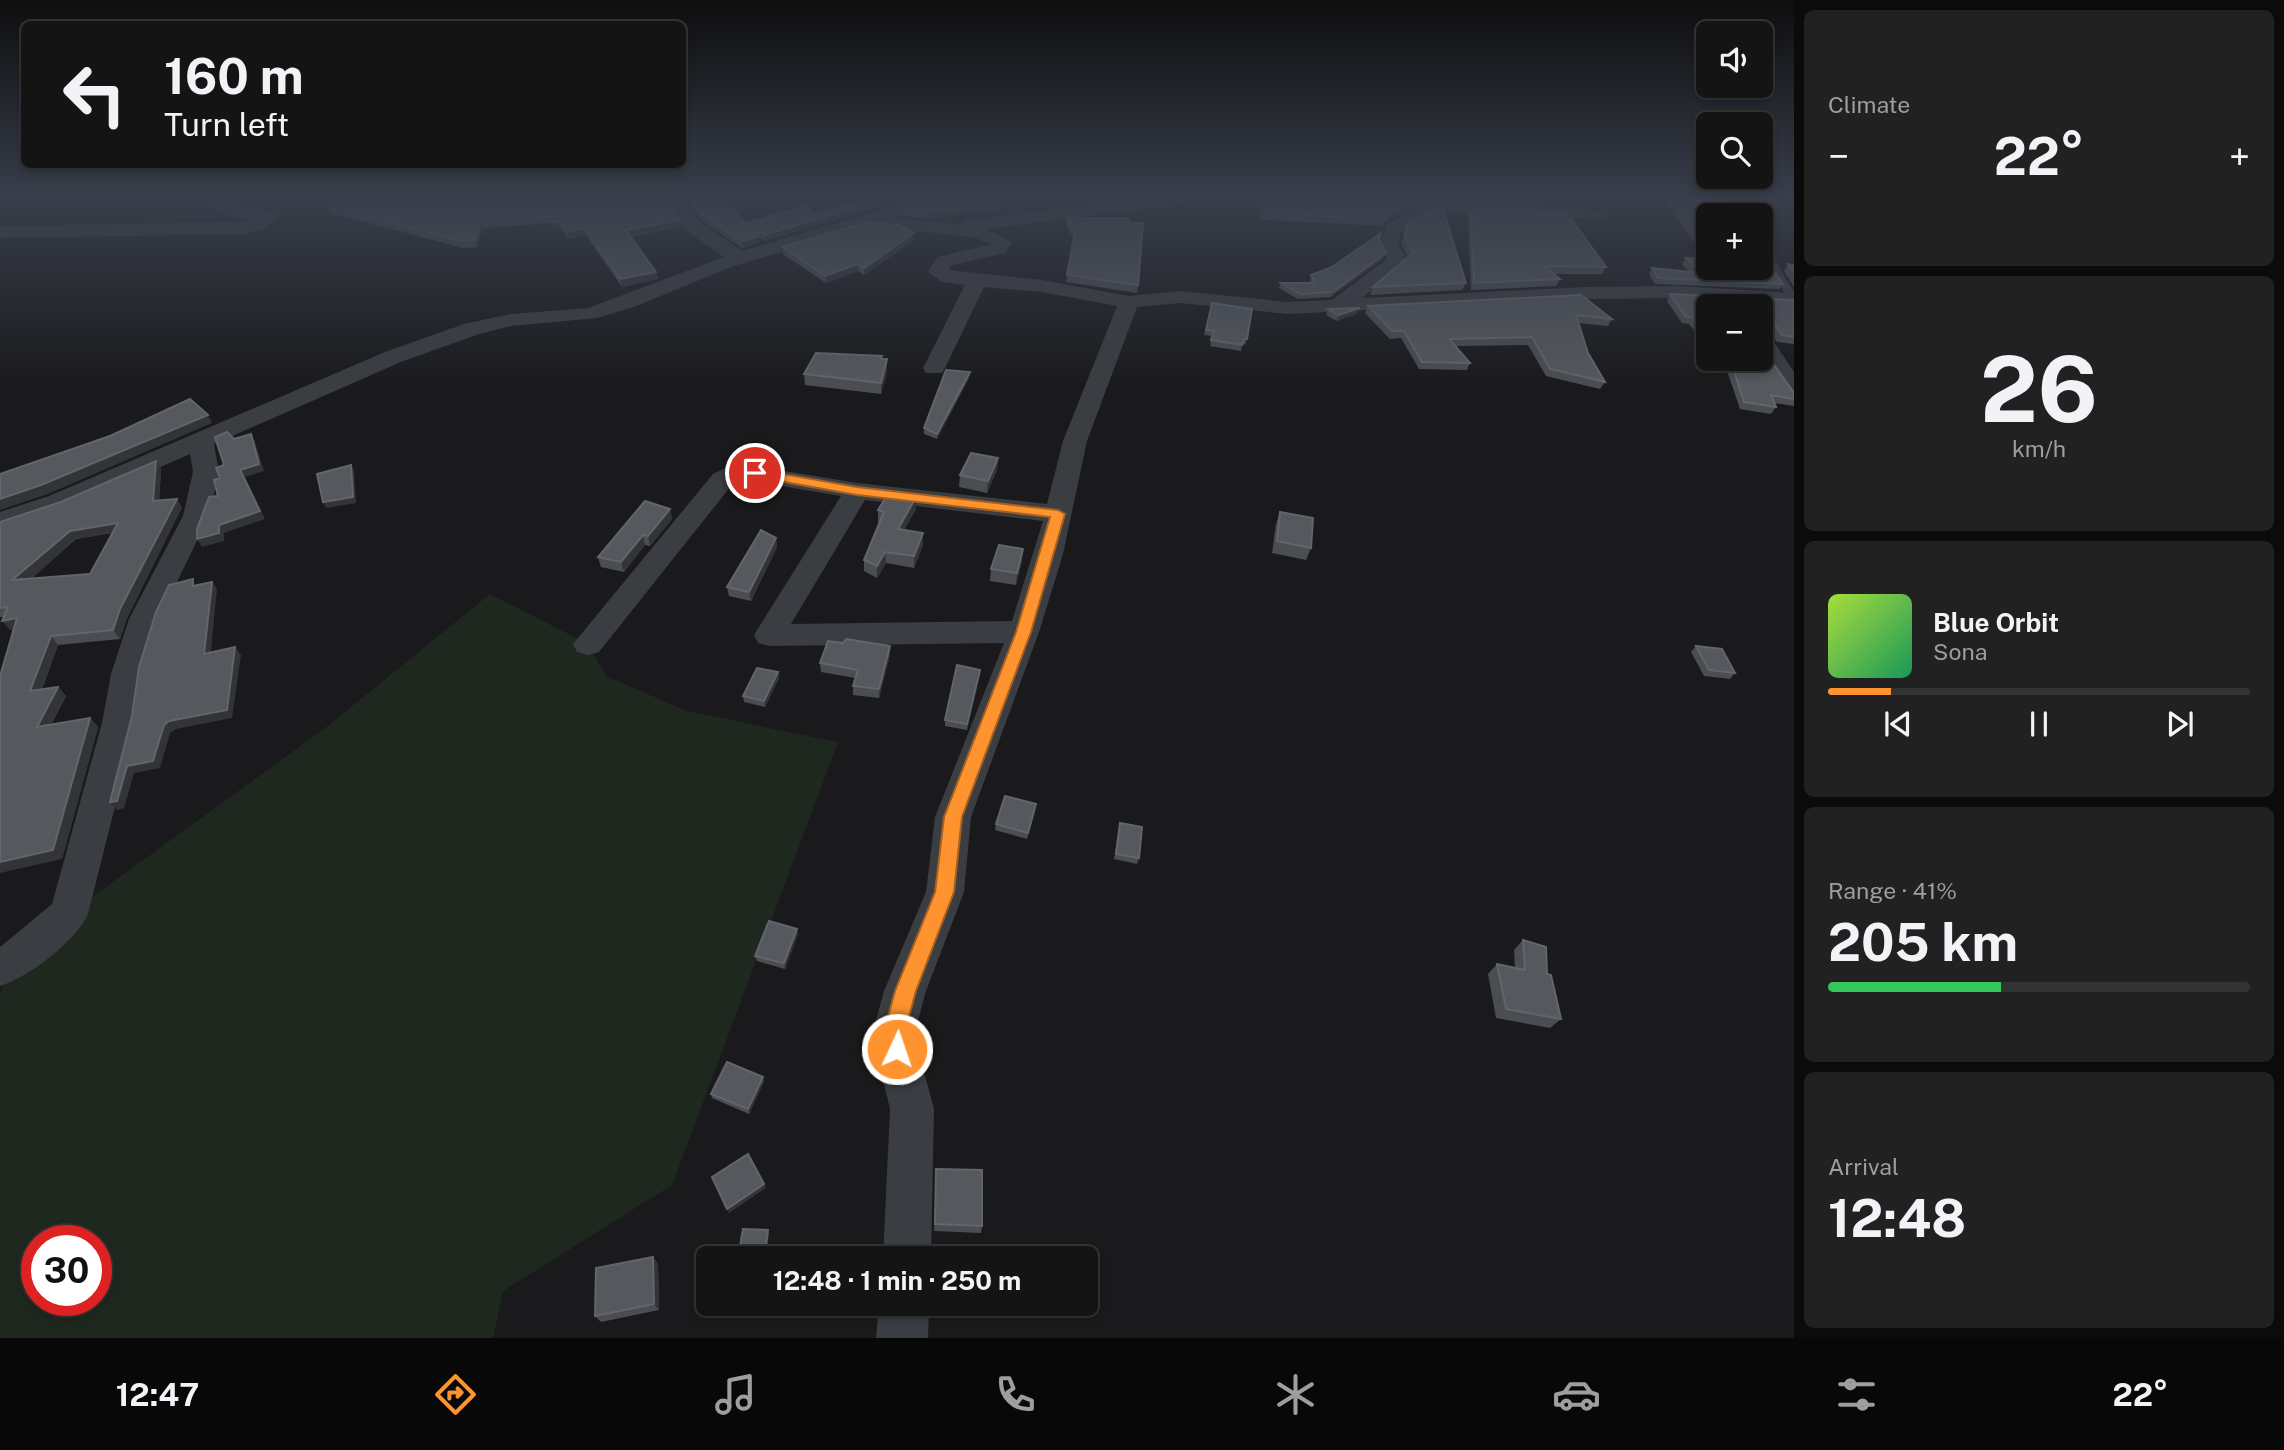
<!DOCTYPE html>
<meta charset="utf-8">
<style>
:root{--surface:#141415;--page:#212122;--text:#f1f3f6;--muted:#9d9ea0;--line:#333334;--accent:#ff932f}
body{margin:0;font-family:"Public Sans",sans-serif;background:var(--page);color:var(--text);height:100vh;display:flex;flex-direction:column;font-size:26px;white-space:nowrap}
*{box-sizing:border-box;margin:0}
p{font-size:23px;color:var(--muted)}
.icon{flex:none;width:38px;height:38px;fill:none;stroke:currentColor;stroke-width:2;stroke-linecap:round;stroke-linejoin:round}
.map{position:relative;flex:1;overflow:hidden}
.sheet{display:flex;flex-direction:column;gap:10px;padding:10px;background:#0b0b0c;width:490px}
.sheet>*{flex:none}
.hud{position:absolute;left:21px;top:21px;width:665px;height:147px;border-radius:10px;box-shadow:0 4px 10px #0003,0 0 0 2px var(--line);background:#141415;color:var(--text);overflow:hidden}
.controls{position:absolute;left:1696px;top:21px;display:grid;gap:14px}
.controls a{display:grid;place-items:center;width:77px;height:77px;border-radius:10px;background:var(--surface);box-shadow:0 4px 10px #0003,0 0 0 2px var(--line);font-size:35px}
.speed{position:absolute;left:21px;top:1225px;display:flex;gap:14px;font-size:35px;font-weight:700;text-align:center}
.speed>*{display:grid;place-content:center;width:91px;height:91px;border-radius:50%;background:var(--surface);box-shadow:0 4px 10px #0003,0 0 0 2px var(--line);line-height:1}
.speed .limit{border:10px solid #d22;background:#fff;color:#111}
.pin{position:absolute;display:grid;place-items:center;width:60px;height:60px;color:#fff;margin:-30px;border:4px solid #fff;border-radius:50%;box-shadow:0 2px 7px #0007}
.me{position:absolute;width:77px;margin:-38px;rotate:3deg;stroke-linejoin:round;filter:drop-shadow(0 0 5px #0008)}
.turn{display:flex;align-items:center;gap:24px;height:147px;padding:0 28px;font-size:32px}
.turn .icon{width:91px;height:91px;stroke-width:2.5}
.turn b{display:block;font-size:49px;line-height:60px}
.big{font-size:52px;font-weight:700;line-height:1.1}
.sheet .card{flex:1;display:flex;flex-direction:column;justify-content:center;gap:10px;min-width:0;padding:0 24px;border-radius:10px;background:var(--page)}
.sheet .dial{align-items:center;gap:0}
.dial b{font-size:91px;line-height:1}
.song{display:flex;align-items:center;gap:21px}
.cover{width:84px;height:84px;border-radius:10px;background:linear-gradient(135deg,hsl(80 70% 55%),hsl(150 70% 35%))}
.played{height:7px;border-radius:4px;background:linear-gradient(90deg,var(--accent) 15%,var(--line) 15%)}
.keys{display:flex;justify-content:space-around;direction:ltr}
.heat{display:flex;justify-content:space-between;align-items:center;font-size:38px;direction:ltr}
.charge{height:10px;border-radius:5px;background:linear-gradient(90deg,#34c759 41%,var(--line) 0)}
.trip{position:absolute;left:696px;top:1246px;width:402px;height:70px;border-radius:10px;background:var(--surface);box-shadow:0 4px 10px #0003,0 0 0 2px var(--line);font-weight:700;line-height:70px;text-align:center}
.menu{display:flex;height:112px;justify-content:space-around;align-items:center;background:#080808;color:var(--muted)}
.menu .icon{width:49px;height:49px}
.menu .selected{color:var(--accent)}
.menu b{font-size:32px;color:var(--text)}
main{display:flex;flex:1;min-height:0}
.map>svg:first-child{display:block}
</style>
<main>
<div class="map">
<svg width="1794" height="1338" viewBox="0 0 1794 1338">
<rect width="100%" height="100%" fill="#1a1a1c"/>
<path fill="#1f281f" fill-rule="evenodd" d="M490,594l98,50 18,32 81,35 151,31 -166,443 -169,106 -10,47h-493v-343l10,-31 67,-56 247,-179zM37,1241h59v59h-59z"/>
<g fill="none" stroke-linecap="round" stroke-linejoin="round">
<g fill="#3a3d42" fill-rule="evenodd">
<path d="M1730,199h9l8,16h-8z"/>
<path d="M1760,241l5,3 29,48v10l-6,-3 -28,-46z"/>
</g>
<g fill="#3a3d42" fill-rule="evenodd">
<path d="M204,199c23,0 47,8 70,14l3,4 -9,10 -23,7 -245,4v-12l244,-4 9,-2 -34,-7z"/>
<path d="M662,199h19l20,24 41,28 174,-52h29l-51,18 65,8 8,-5 169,-21h54l-9,5 -195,25 26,13 -7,11 -53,12 -3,5 93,10 87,16 51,-5 108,11 44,-2 55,-41 -7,-16 7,-19 30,-16 -44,-4 -9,-5h85l151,12 9,5 -3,4 -165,-11 -39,22 -4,12 9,17 -45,38 223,-11 93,-1 116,7v12l-116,-7 -93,1 -297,15 -108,-11 -43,4 -50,134 -24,113 -24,78 -68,185 -7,75 -38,99 -12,44 20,74 -3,149h-48l7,-149 -18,-74 12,-44 42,-99 9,-75 69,-174 -235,3 -11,-3 -4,-8 87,-139 -101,-17 -9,7 -132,166 -11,3 -11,-3 -4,-8 140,-170 23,-11 121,20 190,21 16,-63 54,-135 -75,-14 -58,-5 -39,81 -3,5h-16l-3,-5 42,-83 -23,-3 -14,-10 9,-15 55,-13 -19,-7 -106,-11 -136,41 -97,40 -37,11 -86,8 -32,8 -78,28 -187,82 5,28 -10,44 -50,103 -16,55 -7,49 -48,191c-12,27 -59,63 -88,72v-39l52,-43 50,-181 9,-49 18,-55 54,-103 10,-44 -3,-18 -123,54 -67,22v-18l49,-16 336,-144 79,-28 47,-10 77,-6 136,-51 -37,-26zM865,500l178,21 -31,100 -221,3z"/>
<path d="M1760,332l8,1 26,39v24l-8,-2 -26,-39z"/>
<path d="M879,1304h50l-1,34h-52z"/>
</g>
</g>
<g fill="#4a4d51" fill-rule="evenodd">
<path d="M685,199h38l24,25v-1l58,-17 -40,35 -7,-4 1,6 -17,5 -39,-27z"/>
<path d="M1029,199l-30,4v7l-68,9 -26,-3v-7z"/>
<path d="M1254,199h118l39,4 -3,7 -22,12 -3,4 -120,-6z"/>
<path d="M1487,199h62l-2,5z"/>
<path d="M1663,199h65l-20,16v53l75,16 -4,5 -124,-5 -6,-10 3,-6 38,4 -8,-8 4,-6 20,1z"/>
<path d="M327,206l353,14 1,7 -51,10 26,35 2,7 -36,8 -36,-52 -17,4 -8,-10h-8l-1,-6 -69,5 -6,19 -14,1 -133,-35z"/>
<path d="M1471,207l135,60 -4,7h-49l7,5 -4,7 -85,4 -3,-77z"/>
<path d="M1067,218l71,67 -1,8 -71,-11 8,-43 -8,-14z"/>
<path d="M1407,225l59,58 -4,7 -92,5 3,-8 35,-30 -7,-14z"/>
<path d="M1379,239l5,19 -53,39 -33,2 -19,-11 2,-5h30l-1,-2 1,-6 21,-8z"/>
<path d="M914,240l-50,35 -5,-4 -33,12 -43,-29v-7z"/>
<path d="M1788,264l6,1v22l-10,-16z"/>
<path d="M1670,294l124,6v44l-17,-2 -7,-10 -8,-1 -2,3v-28h-52v42l-19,-24 -7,-1 -15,-22z"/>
<path d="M1581,295l31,24 -4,7 -30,-3 10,30 17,29 -5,7 -54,-13 -18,-31 -72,1 14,17 -3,7 -48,-1 -18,-31 -11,1 -25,-26 3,-7z"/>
<path d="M1212,303l35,36 -2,6 -3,-1 -1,7 -31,-5 2,-10 -8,-1z"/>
<path d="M1328,309l30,4 -21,8 -11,-6z"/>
<path d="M882,359h5v12l-6,23 -76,-9 -1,-11z"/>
<path d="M1723,359h37l34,34v13l-20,-3 2,4 -5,7 -31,-5z"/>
<path d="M969,378l-32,61 -13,-5v-6z"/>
<path d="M998,458l-1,12 -10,23 -28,-6 1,-12z"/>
<path d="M156,461l5,8 -2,31 23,7 -55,111 -7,21 -62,6 -16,44 16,-2 8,9 -15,29 39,-7 8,9 -36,132 -48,-230 -4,1 -7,-13h-3v-95l61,-20zM112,533l-22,41 -58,4 44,-39z"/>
<path d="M670,509l2,10 -22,27 -5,-1 -21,27 -23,-5 -3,-10z"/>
<path d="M916,509l-12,21 19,15 -9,23 -28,-5 -9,15 -13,-7v-11l16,-38h-2v-12z"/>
<path d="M1280,512l31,36 -5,12 -34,-7 4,-29z"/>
<path d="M776,538l1,9 -26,54 -22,-5 -2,-9z"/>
<path d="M1022,560l-6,25 -26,-4 1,-12z"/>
<path d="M843,643l47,3v9l-11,43 -26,-3v-9l2,-8 -34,-6 -1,-9z"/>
<path d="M1696,646l39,27 -5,6 -26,-3 -13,-24z"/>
<path d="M980,670l-13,60 -22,-4v-6z"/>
<path d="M778,672l1,6 -14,29 -21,-5 -1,-6z"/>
<path d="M1035,810l-8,29 -32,-9 1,-6z"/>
<path d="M1120,823l19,35 -2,6 -23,-5z"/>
<path d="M798,934l-13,35 -28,-8 -2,-5z"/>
<path d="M1523,940l24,34 14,45 -11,9 -54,-10 -8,-44 9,-10 18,4 -1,-18z"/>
<path d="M764,1081l-15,33 -37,-16 -1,-4z"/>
<path d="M936,1169l46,57 -1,7 -47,-2z"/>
<path d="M653,1257l5,7 1,46 -58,12 -6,-6z"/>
</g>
<g fill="#333437">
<path d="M884,199h22l-141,42 -1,-6z"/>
<path d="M999,199h30l-30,5z"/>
<path d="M1411,203l-3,7 -22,12 -3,4 5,-11z"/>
<path d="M999,204v6l-68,9v-7z"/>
<path d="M680,220l1,7 -54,10 -1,-7z"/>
<path d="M481,221l2,7 -6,19 -2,-7z"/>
<path d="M552,222h7l2,7h-8z"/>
<path d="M584,228l2,7 -17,4 -2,-7z"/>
<path d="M914,233v7l-50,35v-7z"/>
<path d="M758,236l1,7 -17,5v-7z"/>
<path d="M1386,253l-2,5 -53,39 2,-5z"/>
<path d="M858,264l1,7 -33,12 -1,-7z"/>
<path d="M656,272l2,7 -36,8 -2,-8z"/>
<path d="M1360,308l-2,5 -21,8 2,-6z"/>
<path d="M887,359v12l-6,23v-11z"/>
<path d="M970,372l-1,6 -32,61v-5z"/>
<path d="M208,415l4,8 -164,71 -48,16v-11z"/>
<path d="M251,434l4,8 9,29 -19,6 20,42 -41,14v8l-22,6 -5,-8 22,-14 21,-55z"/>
<path d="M998,458l-1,12 -10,23 1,-12z"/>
<path d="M156,461l5,8 -2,40 -6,-8z"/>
<path d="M351,465l3,6 2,32 -30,5 -3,-6z"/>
<path d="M916,497v12l-18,32v-12z"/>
<path d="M177,499l5,8 -55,111 -7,21 -7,-9 7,-21z"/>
<path d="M670,509l2,10 -22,27 -2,-10z"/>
<path d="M118,523l6,8 -48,8 -56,50 -8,-9 58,-49z"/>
<path d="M923,533v12l-9,23v-12z"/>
<path d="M643,535l2,10 -21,27 -3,-10z"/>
<path d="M776,538l1,9 -26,54 -2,-9z"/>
<path d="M1023,549l-1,11 -6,25 1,-12z"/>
<path d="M885,552l1,11 -9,15v-12z"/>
<path d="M212,582l5,7 -7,72 -6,-7z"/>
<path d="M17,618l8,9 -15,3 -8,-9z"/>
<path d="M51,636l7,9 -20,54 -8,-8z"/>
<path d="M890,646v9l-11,43v-9z"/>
<path d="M235,647l6,8 -9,63 -56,11 -6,4 -10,35 -26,5 -10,35 -7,2 -7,-8 17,-36z"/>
<path d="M980,670v5l-13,55v-6z"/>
<path d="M778,672l1,6 -14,29 -1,-6z"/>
<path d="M58,687l8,9 -21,40 -8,-9z"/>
<path d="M90,718l8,9 -36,132 -62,14v-11z"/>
<path d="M797,929l1,5 -13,35 -1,-6z"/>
<path d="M763,1077l1,4 -15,33 -1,-5z"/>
<path d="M764,1184l2,4 -37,25 -2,-4z"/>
<path d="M768,1230l1,4 -3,24h-2z"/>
<path d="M653,1257l5,7 1,46 -5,-6z"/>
</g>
<g fill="#55585d" stroke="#62666c" stroke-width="2" fill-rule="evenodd">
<path d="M339,199h324l17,21 -54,10 30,42 -36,7 -36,-51 -17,4 -8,-10h-7v-6l-71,5 -6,19 -14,1 -134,-35z"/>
<path d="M689,199h34l35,37 -16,5 -40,-27z"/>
<path d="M874,199h10l-120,36 -17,-12 58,-17 11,8z"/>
<path d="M930,199h69v5l-68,8 -26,-3z"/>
<path d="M1259,199h113l39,4 -23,12 -2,4 -121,-6z"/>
<path d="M1670,199h58l15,16h-35v36z"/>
<path d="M1442,206l24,77 -93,4 40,-34 -9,-18 3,-10z"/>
<path d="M1471,207l96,6 39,54 -62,-1 16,13 -86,4z"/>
<path d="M1067,218h61l2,5h13l-5,62 -71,-10 8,-43z"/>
<path d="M867,222l30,3 17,8 -50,35 -6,-4 -33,12 -42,-29z"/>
<path d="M1381,233l-2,6 7,14 -53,39 -33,2 -19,-11h34l-4,-8 21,-8z"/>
<path d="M1760,251l23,33 -125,-6 -6,-10 48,5 -14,-15 22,1v9h52z"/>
<path d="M1788,264l6,1v8z"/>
<path d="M1670,294l124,6v37l-12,-2 -7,-10 -12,-2 -1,9h-2v-26h-52v30l-15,-19h-7z"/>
<path d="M1581,295l31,24 -36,-4 12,38 17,29 -55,-13 -18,-32 -83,2 21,24 -48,-1 -18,-31h-12l-24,-25z"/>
<path d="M1212,303l40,6 -5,30h-3l-2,6 -31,-5 3,-9 -8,-1z"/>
<path d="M1360,308l-21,7 -11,-6z"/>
<path d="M1760,345l34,48v6l-23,-4 5,12 -32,-5 -14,-43h30z"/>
<path d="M816,353l66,3 -1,3h6l-6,24 -77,-9z"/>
<path d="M946,370l24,2 -33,62 -13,-6z"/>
<path d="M190,399l18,16 -167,70 -41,14v-25l110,-38z"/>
<path d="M227,432l7,7 17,-5 8,30 -19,6 20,41 -41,14v8l-22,6v-10l12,-32 9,-1 -4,-16 6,-2 -4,-10 8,-3 -9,-28z"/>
<path d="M971,453l27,5 -10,23 -28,-6z"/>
<path d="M156,461l-3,40 24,-2 -57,110 -7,21 -62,6 -21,55 28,-4 -21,40 53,-9 -37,132 -53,12v-186l17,-58 -15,3 6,-14 -8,1v-86l61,-20zM118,523l-28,51 -78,6 58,-49z"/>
<path d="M351,465l2,32 -30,5 -6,-28z"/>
<path d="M888,494l28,3 -18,32 25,4 -9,23 -29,-4 -8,14 -13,-6 20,-48 -6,-2z"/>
<path d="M645,501l25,8 -22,27 -5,-1 -22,27 -23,-5z"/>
<path d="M1280,512l33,6 -2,30 -34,-7z"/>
<path d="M761,530l15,8 -27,54 -22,-5z"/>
<path d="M999,545l24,4 -6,24 -26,-4z"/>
<path d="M193,579v7l19,-4 -8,72 31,-7 -8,63 -58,11 -5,4 -11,36 -26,5 -10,35 -7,1 22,-86 7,-49 17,-55 13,-27z"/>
<path d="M846,639l44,7 -11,43 -26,-3 5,-16 -38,-7 8,-22 15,2z"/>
<path d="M1696,646l26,3 13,24 -26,-3z"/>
<path d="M957,665l23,5 -13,54 -22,-4z"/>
<path d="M757,668l21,4 -14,29 -21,-5z"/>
<path d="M1005,796l31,8 -8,29 -32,-9z"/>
<path d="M1120,823l22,4 -3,31 -23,-4z"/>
<path d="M769,921l28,8 -13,34 -29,-7z"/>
<path d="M1523,940l23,7 1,27 4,1 10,44 -55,-10 -9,-45 28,6z"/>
<path d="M727,1062l36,15 -15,32 -37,-15z"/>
<path d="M748,1154l16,30 -37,25 -15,-32z"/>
<path d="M936,1169l46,1v56l-47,-2z"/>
<path d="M743,1229l25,1 -4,28h-26z"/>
<path d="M653,1257l1,47 -59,12 1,-48z"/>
</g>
<linearGradient id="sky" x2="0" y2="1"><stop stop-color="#0e0e0f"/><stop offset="0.51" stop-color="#383e4b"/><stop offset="1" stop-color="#383e4b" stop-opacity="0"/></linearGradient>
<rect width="1794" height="387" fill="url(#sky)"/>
<path fill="#ff932f" stroke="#a6601f" stroke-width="2" d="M755,469l102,18 201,23 7,4 -34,118 -69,185 -8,75 -38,99 -12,44 4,14 -4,8 -7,3 -8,-3 -6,-22 12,-44 40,-99 9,-75 72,-185 34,-115 -193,-22 -107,-19 -2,-3z"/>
</svg>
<div class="controls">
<a><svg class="icon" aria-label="sound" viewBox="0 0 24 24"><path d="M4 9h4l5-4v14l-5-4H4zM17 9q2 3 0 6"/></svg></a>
<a><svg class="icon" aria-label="search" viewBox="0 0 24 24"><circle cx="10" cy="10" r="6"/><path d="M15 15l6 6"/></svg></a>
<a>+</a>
<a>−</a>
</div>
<div class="speed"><div class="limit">30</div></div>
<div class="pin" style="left:755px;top:473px;background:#d93025"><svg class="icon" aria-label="arrive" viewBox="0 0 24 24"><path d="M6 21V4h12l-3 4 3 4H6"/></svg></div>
<svg class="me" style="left:897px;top:1049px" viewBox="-20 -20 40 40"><circle r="17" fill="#ff932f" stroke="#fff" stroke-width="3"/><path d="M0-11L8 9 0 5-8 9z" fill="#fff"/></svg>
<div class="trip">12:48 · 1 min · 250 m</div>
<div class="hud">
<div class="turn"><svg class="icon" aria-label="left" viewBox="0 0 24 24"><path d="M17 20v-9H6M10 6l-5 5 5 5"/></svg><div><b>160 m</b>Turn left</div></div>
</div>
</div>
<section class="sheet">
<div class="card"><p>Climate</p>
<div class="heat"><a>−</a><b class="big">22°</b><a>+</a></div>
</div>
<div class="card dial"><b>26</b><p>km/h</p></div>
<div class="card">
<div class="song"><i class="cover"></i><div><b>Blue Orbit</b><p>Sona</p></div></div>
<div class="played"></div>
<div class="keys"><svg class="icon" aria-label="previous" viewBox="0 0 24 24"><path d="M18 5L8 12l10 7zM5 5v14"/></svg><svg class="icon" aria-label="pause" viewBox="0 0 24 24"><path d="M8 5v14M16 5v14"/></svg><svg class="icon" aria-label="next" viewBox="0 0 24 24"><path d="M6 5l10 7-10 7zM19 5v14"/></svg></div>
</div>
<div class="card"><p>Range · 41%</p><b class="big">205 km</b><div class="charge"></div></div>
<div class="card"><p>Arrival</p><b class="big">12:48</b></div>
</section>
</main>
<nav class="menu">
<b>12:47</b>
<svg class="icon selected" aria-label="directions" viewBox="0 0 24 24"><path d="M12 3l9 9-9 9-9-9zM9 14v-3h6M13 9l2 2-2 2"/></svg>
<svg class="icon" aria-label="music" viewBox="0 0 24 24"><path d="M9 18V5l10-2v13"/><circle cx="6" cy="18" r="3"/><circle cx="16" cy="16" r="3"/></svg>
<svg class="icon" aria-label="phone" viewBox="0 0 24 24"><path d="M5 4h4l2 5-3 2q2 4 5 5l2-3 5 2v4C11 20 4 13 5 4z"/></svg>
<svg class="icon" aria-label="climate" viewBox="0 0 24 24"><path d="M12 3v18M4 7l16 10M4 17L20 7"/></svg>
<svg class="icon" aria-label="car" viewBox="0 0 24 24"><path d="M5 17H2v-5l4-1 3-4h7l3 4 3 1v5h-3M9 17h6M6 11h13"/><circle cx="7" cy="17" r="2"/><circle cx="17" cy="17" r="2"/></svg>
<svg class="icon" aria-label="filters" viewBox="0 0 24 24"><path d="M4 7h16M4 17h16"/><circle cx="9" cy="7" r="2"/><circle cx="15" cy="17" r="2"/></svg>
<b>22°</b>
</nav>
